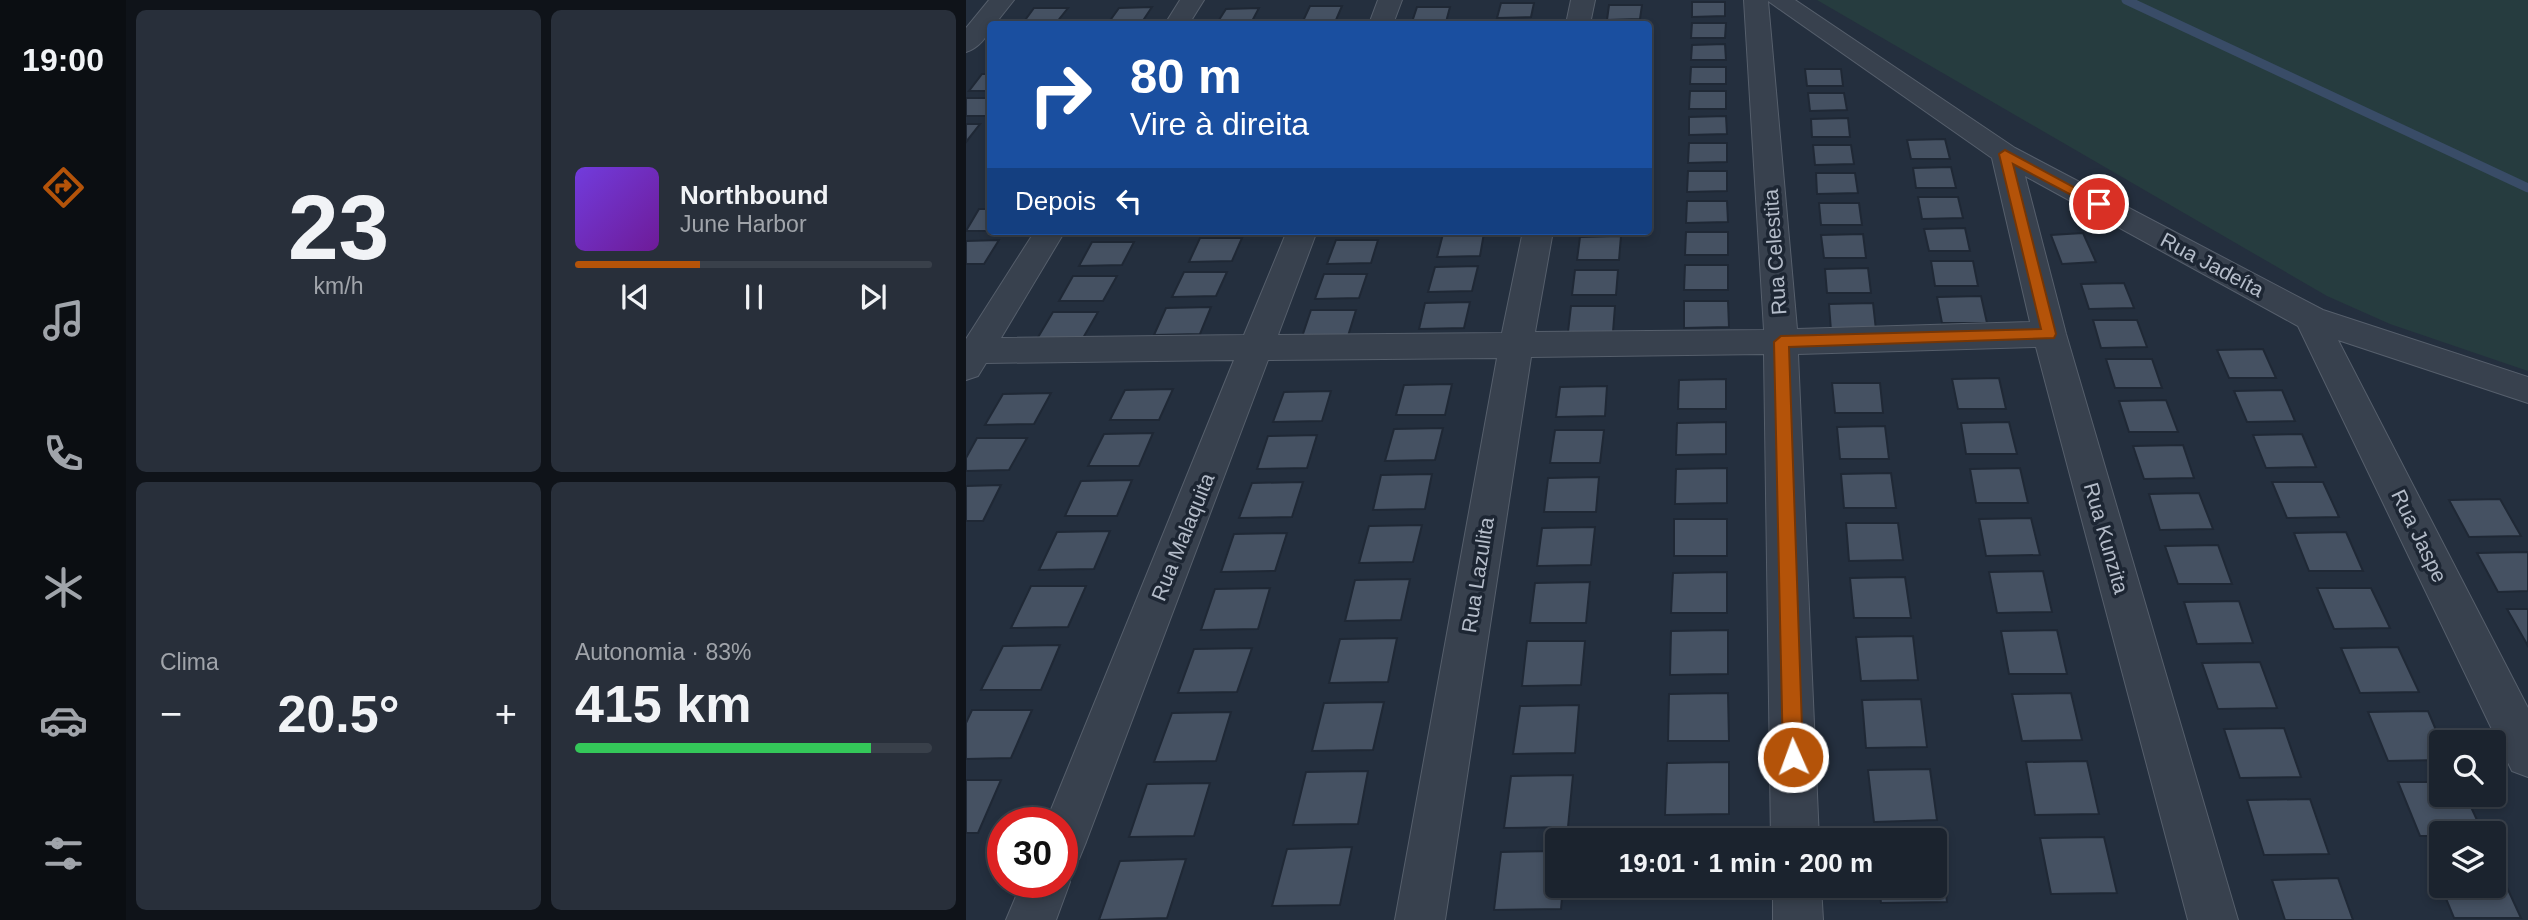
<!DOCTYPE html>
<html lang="pt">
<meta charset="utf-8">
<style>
:root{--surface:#1b232e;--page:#282f3a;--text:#f1f3f6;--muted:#a0a4aa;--line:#39404a;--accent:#b45309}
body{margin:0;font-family:Arial,sans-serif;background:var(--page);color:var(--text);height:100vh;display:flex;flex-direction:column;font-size:26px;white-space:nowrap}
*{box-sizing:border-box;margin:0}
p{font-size:23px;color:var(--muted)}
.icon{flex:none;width:38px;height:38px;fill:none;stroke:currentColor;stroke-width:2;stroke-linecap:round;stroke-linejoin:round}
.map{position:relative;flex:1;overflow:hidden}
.side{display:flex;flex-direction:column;gap:10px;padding:10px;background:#0f1319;width:840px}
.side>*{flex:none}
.hud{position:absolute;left:21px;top:21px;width:665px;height:214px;border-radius:7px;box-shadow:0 4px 10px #0003,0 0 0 2px var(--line);background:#1a4fa0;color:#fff;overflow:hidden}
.buttons{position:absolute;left:1463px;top:730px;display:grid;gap:14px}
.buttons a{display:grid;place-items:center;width:77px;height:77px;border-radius:7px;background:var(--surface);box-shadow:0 4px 10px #0003,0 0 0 2px var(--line);font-size:35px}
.speed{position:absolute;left:21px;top:807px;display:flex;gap:14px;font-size:35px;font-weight:700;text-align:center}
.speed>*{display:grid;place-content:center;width:91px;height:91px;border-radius:50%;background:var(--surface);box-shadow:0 4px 10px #0003,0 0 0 2px var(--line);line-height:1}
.speed .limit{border:10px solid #d22;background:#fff;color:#111}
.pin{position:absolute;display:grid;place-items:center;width:60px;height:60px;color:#fff;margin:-30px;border:4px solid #fff;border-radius:50%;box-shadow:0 2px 7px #0007}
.me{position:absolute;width:77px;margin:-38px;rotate:358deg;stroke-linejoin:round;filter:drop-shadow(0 0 5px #0008)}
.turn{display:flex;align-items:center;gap:24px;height:147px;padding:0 28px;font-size:32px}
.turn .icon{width:91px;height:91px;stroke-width:2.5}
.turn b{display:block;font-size:49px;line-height:60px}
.then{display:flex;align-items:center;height:66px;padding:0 28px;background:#0003;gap:14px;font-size:26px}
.big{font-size:52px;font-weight:700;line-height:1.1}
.side .tile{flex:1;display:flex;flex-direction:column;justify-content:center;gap:10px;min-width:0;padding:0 24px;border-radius:10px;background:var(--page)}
.side .dial{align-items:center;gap:0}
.dial b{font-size:91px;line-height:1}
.song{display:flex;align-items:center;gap:21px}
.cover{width:84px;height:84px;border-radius:10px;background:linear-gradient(135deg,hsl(260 70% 55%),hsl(280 70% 35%))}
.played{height:7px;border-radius:4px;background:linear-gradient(90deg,var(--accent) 35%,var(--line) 35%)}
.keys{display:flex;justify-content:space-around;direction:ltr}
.heat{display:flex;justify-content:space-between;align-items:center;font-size:38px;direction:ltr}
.charge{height:10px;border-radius:5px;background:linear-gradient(90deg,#34c759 83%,var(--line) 0)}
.side .tiles{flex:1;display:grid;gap:10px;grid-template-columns:repeat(2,1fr)}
.trip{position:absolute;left:579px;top:828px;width:402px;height:70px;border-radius:7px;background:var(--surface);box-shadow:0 4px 10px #0003,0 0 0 2px var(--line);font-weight:700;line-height:70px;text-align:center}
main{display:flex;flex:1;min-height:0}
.menu{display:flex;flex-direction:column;width:126px;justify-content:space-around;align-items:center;background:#0b0e12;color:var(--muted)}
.menu .icon{width:49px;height:49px}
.menu .on{color:var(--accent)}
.menu b{font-size:32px;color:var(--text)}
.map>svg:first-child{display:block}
</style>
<main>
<nav class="menu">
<b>19:00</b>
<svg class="icon on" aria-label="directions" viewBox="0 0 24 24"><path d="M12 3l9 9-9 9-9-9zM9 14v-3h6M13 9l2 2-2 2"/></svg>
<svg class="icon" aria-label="music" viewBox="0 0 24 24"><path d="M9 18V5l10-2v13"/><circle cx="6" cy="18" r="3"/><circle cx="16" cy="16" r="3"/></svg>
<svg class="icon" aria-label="phone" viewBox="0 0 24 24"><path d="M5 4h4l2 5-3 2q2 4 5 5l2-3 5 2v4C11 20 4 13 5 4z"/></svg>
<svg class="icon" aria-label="climate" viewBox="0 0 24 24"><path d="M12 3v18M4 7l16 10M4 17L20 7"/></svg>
<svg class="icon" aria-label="car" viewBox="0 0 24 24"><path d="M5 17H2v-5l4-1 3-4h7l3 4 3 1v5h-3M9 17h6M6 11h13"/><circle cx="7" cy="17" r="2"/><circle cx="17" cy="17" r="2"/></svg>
<svg class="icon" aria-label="filters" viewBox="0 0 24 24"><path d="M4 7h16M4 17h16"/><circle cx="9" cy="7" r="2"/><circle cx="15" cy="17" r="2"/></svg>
</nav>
<section class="side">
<div class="tiles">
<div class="tile dial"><b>23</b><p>km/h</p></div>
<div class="tile">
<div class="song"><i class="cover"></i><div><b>Northbound</b><p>June Harbor</p></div></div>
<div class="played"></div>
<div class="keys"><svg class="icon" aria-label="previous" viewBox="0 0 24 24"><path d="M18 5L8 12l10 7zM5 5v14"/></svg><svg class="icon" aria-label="pause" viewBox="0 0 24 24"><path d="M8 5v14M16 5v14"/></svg><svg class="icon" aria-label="next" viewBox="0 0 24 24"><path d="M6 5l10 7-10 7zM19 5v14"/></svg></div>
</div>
<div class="tile"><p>Clima</p>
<div class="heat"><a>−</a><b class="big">20.5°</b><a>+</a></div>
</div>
<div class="tile"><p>Autonomia · 83%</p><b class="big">415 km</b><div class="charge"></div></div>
</div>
</section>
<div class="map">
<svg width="1562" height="920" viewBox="0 0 1562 920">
<rect width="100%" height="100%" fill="#242f3e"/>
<path fill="#263c3f" d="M851,0h711v371l-138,-47 -63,-28z"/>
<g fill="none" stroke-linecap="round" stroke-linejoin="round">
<path stroke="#394c67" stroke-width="9" d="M1160,0l402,188"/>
</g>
<g fill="#455162" stroke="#1f2835" stroke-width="2">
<path d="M726,2h33v14l-33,1z"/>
<path d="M535,3h33l-3,14 -34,1z"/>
<path d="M643,5h33l-2,14 -33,1z"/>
<path d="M344,6h32l-6,14 -33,1z"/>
<path d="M186,7l-10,15h-33l10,-14z"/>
<path d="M451,7h33l-4,15h-34z"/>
<path d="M68,8h34l-12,15h-33z"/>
<path d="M293,8l-8,15h-34l9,-14z"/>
<path d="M726,23h34l-1,15h-34z"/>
<path d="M759,44l1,16h-35l1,-15z"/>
<path d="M725,67h35v17h-36z"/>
<path d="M839,69h36l2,17h-36z"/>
<path d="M16,74h8v17h-21z"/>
<path d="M724,91h36v18h-37z"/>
<path d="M842,93h36l3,17 -37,1z"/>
<path d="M0,98h24v12l-4,6h-20z"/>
<path d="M760,116l1,18 -38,1v-18z"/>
<path d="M882,118l2,19h-38l-1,-18z"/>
<path d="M0,124h14l-14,18z"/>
<path d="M979,139l5,20h-39l-4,-19z"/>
<path d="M723,143h38v19l-39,1z"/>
<path d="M847,145h38l3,19 -39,1z"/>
<path d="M985,167l5,21h-40l-3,-20z"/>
<path d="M722,171h39v20l-40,1z"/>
<path d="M850,173h39l3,20 -41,1z"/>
<path d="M952,197h40l5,21 -41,1z"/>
<path d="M721,201h40l1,21 -42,1z"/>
<path d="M853,203h40l3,22h-41z"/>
<path d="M13,209h11v22h-24z"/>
<path d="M999,228l5,23h-41l-5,-22z"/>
<path d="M720,232h42v23h-43z"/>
<path d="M518,233l-4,23 -43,1 6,-23z"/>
<path d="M1117,233l13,29 -34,2 -11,-29z"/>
<path d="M897,234l3,24h-42l-3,-23z"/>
<path d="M655,236l-2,24h-42l3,-23z"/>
<path d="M234,238h42l-10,23 -43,1z"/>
<path d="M33,240l-15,24h-18v-23z"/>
<path d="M370,240h42l-7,23 -44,1z"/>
<path d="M126,242h42l-12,23 -43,1z"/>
<path d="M965,261h42l5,25h-43z"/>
<path d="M719,265h43v25h-44z"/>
<path d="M512,266l-6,25 -44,1 7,-25z"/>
<path d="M902,268l3,25h-44l-2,-24z"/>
<path d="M609,270h43l-2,25h-44z"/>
<path d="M218,272h43l-11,24 -44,1z"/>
<path d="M358,274h43l-8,24 -44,1z"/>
<path d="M107,276h44l-14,25h-44z"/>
<path d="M1158,283l10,25 -45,1 -8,-25z"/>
<path d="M1015,296l6,27h-45l-5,-26z"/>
<path d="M718,301h44l1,26 -45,1z"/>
<path d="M504,302l-6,26 -45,1 6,-26z"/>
<path d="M907,303l3,27 -45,1 -2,-27z"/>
<path d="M605,306h44l-2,26h-45z"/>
<path d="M245,307l-11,27 -46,1 12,-27z"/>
<path d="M345,310h45l-8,26 -46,1z"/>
<path d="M87,312h45l-15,26 -46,1z"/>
<path d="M1127,320h44l10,27 -46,1z"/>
<path d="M1297,349l13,29h-47l-12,-28z"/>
<path d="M1140,359h46l10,29h-47z"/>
<path d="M1033,378l7,31h-48l-6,-30z"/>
<path d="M760,379v30h-48l1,-29z"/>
<path d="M866,383h48l3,30h-48z"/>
<path d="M486,384l-7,31h-49l8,-30z"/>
<path d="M641,386l-2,30 -49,1 4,-30z"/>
<path d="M207,389l-14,31h-49l15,-30z"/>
<path d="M1316,390l13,31 -48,1 -13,-31z"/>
<path d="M365,391l-9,30 -49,1 11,-30z"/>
<path d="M85,393l-17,31 -49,1 18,-31z"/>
<path d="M1200,400l12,32h-49l-10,-31z"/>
<path d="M760,422v32l-50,1 1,-32z"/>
<path d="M1043,422l8,32h-51l-5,-31z"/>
<path d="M919,426l4,33h-49l-3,-32z"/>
<path d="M477,428l-8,32 -50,1 9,-32z"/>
<path d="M589,430h49l-4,33h-50z"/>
<path d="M187,433l-14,33h-51l16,-32z"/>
<path d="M1336,434l14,33 -50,1 -13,-33z"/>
<path d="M351,435l-10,33 -50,1 11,-33z"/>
<path d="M11,438h50l-18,32 -43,1v-13z"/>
<path d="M1217,445l11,33 -50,1 -11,-33z"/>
<path d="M761,468v35l-52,1 1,-35z"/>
<path d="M1054,468l8,35h-52l-6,-34z"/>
<path d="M925,473l5,35h-52l-3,-34z"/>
<path d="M466,474l-7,35 -52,1 8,-35z"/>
<path d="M633,477l-3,35h-52l4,-34z"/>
<path d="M166,480l-15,36h-52l16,-35z"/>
<path d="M337,482l-11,35 -53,1 13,-35z"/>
<path d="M1306,482h51l16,35 -52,1z"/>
<path d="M35,485l-18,36h-17v-35z"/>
<path d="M1233,493l14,36 -53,1 -11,-36z"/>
<path d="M1534,499l21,37 -52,1 -20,-37z"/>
<path d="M1065,518l9,37 -54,1 -7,-37z"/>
<rect x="708" y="519" width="53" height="37"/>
<path d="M880,523h52l5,37 -54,1z"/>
<path d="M456,525l-9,37 -54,1 10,-37z"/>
<path d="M629,527l-4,38 -54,1 5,-38z"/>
<path d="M144,531l-16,38 -55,1 18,-38z"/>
<path d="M1380,532l17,39h-54l-15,-38z"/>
<path d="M321,533l-12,38 -54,1 13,-38z"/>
<path d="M1252,545l14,39h-54l-13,-38z"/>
<path d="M1562,552v39l-30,1 -21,-39z"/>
<path d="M1077,571l9,41 -55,1 -8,-41z"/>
<path d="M761,572v41h-56l2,-40z"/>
<path d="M939,577l6,41h-57l-4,-40z"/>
<path d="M444,579l-9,41 -56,1 10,-41z"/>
<path d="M624,582l-4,41h-56l5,-40z"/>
<path d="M65,586h55l-18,41 -57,1z"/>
<path d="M304,588l-12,41 -57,1 14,-41z"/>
<path d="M1351,588h54l19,40 -56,1z"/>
<path d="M1273,601l14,42 -56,1 -13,-42z"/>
<path d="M1541,609h21v37z"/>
<path d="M762,630v44l-58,1 1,-44z"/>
<path d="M1091,630l10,44h-58l-8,-43z"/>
<path d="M947,636l5,44 -57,1 -5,-44z"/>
<path d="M431,638l-9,44 -59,1 11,-44z"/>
<path d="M561,641h58l-4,44 -59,1z"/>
<path d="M94,645l-19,45h-60l22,-44z"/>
<path d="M1432,647l21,45 -59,1 -19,-45z"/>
<path d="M286,648l-15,44 -59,1 16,-44z"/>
<path d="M1294,662l17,46 -59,1 -16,-46z"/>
<path d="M762,693l1,48h-61l1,-47z"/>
<path d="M1105,693l11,47 -60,1 -10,-47z"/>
<path d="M955,699l6,48 -61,1 -4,-48z"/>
<path d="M418,702l-11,48 -61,1 12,-48z"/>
<path d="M613,705l-4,48 -62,1 7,-48z"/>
<path d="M6,710h60l-21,48 -45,1v-36z"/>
<path d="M1462,711l13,31v18l-53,1 -20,-49z"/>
<path d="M265,712l-15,49 -62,1 18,-49z"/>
<path d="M1318,728l17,49 -61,1 -16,-49z"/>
<path d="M1121,761l12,53 -64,1 -9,-53z"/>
<path d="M763,762v52l-64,1 2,-52z"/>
<path d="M964,769l7,51 -63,2 -6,-52z"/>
<path d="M402,771l-10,53 -65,1 13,-53z"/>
<path d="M607,775l-5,52 -64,1 7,-52z"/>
<path d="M0,780h35l-23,53h-12z"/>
<path d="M1432,782h43v12h24l18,39h-42v3h-21z"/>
<path d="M244,783l-16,53 -65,1 18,-53z"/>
<path d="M1344,799l19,55 -65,1 -17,-55z"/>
<path d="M763,837v3h-65v-2z"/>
<path d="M1138,837l13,56 -66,1 -11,-56z"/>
<path d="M970,845h4l7,57 -66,1 -2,-17h57z"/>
<path d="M386,847l-12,58 -68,1 15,-57z"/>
<path d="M592,851v35h5l-2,23 -67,1 7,-58z"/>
<path d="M220,859l-19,59 -68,2 21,-59z"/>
<path d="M1528,859l27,59h-67l-24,-58h11v26h53z"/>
<path d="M1372,878l15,42h-68l-13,-40z"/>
<path d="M697,886h67v8l-67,1z"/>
</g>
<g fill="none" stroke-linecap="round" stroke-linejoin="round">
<g stroke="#565f6c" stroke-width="2">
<g id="minor">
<path d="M23,0h25l-19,24h-5c0,12 -13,25 -24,28v-24z"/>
<path d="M214,0h24l-15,24h-24z"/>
<path d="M412,0h24l-9,24h-24z"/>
<path d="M605,0h24l-5,24h-24z"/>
<path d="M778,0h51l220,148 308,162 205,67v26l-190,-63 190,368v69l-16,-6 -214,-445 -273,-150 41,158 172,586h-50l-152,-573 -238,7 21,486h-48l-7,-486 -233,3 -86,563h-50l102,-562 -229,2 -182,482 -7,17 -16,6 7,17 -14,38h-50l16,-38h40v-60h-16l188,-462 -248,3 -8,13 -12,4v-41l69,-108h30l-64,107 243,-3 43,-104h30l-39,104 224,-2 21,-102h30l-18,101 229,-2zM802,1l224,157 38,164 -233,7z"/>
<path d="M807,886h48l2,34h-50z"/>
</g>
</g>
<use href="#minor" fill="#38414e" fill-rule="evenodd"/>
</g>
<path fill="#b45309" stroke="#753606" stroke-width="2" d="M1039,150l100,54 -6,4 -5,-1 -81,-43 43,170 -2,4 -265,9 14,410 -3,7 -7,3 -7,-3 -3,-7 -9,-415 7,-6 260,-7 -42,-175z"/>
<g text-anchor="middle" stroke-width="7" stroke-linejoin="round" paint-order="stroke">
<g font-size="21" fill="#b4bcc9" stroke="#1d2633">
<text transform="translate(809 252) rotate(-94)" y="7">Rua Celestita</text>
<text transform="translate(1246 265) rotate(28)" y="7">Rua Jadeíta</text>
<text transform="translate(1453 536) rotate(64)" y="7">Rua Jaspe</text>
<text transform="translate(217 537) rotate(-68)" y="7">Rua Malaquita</text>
<text transform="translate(1140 538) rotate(74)" y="7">Rua Kunzita</text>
<text transform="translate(512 575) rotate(-81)" y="7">Rua Lazulita</text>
</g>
</g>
</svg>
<div class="buttons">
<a><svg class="icon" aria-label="search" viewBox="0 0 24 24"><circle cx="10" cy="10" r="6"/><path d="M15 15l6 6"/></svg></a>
<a><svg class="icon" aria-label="layers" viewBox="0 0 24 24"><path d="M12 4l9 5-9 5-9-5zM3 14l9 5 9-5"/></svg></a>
</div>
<div class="speed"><div class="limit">30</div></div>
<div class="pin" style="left:1133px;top:204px;background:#d93025"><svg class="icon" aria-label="arrive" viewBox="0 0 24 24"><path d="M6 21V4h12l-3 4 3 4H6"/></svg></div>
<svg class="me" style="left:827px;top:757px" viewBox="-20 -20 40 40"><circle r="17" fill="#b45309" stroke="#fff" stroke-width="3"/><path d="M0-11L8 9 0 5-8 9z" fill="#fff"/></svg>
<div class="trip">19:01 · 1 min · 200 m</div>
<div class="hud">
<div class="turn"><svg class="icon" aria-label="right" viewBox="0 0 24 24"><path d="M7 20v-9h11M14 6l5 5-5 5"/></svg><div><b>80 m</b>Vire à direita</div></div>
<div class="then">Depois<svg class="icon" aria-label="left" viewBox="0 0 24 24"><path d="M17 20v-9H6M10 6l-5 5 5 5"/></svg></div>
</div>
</div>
</main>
